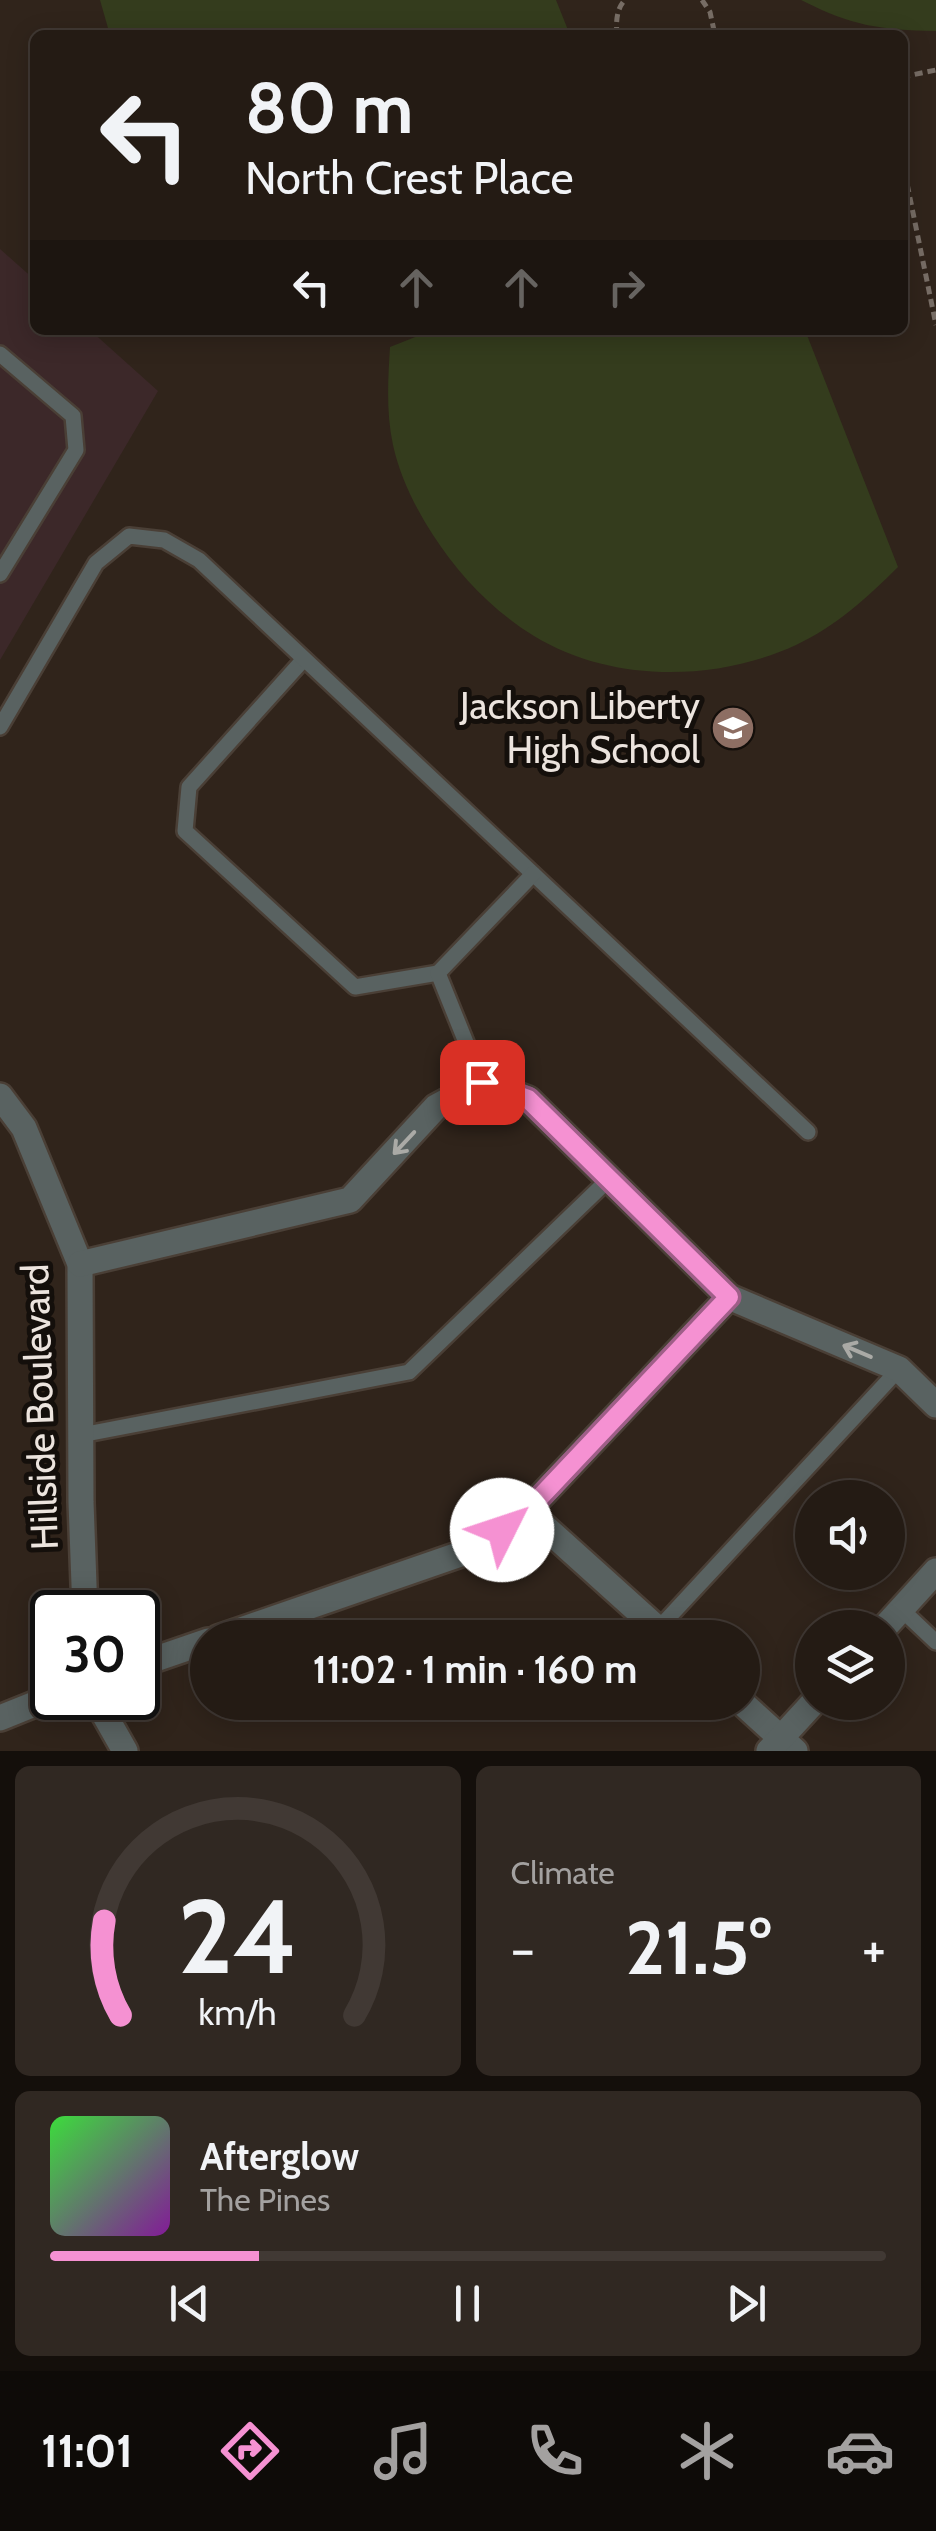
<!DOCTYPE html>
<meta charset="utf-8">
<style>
:root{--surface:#241b14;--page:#302822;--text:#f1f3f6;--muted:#a3a1a0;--line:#413934;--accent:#f591d2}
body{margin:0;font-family:Cabin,sans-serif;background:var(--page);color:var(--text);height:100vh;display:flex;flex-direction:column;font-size:38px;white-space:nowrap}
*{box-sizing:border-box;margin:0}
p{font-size:32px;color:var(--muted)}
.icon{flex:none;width:55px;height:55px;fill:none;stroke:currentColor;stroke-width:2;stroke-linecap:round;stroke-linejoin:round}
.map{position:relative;height:1751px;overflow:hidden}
.panel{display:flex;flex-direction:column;gap:15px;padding:15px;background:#140f0b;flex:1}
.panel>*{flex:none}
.top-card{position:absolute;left:30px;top:30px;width:878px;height:305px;border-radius:15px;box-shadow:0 5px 25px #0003,0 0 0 2px var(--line);background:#241b14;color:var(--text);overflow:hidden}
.controls{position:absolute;left:795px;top:1480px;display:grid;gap:20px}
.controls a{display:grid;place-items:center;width:110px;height:110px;border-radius:50%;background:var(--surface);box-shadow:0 5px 25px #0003,0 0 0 2px var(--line);font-size:50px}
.speed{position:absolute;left:30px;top:1590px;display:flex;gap:20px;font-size:50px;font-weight:700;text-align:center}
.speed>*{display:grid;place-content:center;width:130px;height:130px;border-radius:50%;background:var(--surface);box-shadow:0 5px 25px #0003,0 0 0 2px var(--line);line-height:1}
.speed .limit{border:5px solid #111;border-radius:15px;background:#fff;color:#111}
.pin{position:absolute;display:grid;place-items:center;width:85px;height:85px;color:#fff;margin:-42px;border-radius:20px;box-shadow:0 5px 15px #0006}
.me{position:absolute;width:110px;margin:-55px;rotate:49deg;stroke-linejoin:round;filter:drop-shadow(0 0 8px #0008)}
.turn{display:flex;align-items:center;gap:35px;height:210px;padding:0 50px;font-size:45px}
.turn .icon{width:130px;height:130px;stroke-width:2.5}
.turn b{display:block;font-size:70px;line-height:85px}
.lanes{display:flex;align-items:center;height:95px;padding:0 50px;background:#0003;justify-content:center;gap:50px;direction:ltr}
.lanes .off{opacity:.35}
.big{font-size:75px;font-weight:700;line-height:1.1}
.panel .card{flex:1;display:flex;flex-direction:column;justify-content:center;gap:15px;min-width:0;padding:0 35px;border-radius:15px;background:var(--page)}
.panel .dial{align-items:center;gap:0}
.dial svg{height:260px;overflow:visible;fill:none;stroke:var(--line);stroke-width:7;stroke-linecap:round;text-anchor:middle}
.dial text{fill:var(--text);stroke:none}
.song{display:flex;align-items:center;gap:30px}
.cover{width:120px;height:120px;border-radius:15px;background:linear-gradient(135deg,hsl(120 70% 55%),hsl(290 70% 35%))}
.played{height:10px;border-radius:5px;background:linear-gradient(90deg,var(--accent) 25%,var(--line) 25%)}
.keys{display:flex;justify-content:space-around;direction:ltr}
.heat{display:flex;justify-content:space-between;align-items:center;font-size:55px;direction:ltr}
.panel .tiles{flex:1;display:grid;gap:15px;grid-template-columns:1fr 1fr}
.card:last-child{grid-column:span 2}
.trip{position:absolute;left:190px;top:1620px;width:570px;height:100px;border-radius:50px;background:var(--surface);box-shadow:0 5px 25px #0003,0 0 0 2px var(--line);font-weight:700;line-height:100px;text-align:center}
.menu{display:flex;height:160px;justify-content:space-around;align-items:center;background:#0e0b08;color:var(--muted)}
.menu .icon{width:70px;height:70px}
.menu .active{color:var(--accent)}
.menu b{font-size:45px;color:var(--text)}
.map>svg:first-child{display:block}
</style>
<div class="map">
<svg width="936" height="1751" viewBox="0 0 936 1751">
<rect width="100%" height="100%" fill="#30241b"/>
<path fill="#3c2829" d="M0,249l35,31v50h55l68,61 -158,269z"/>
<g fill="#343c1d">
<path d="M100,0h456l14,35h-460z"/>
<path d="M801,0h135v31c-56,-1 -84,-5 -135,-31z"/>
<path d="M433,330h372l93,237c-31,31 -62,59 -102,78 -80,37 -185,38 -262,-9 -41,-25 -76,-62 -101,-101 -18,-28 -33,-58 -40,-90 -7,-33 -5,-65 -3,-98z"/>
</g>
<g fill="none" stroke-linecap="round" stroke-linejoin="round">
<g stroke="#4a3f36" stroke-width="20">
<g id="service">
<path d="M0,354l73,62 3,34 -76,124"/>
<path d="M304,659l-115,128 -4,44 170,156 83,-14"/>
<path d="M0,727l96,-164 33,-27 35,4 35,20 609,572"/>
<path d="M482,1082l-44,-109 95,-99"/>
<path d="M81,1435l328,-63 200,-193"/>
<path d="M901,1609l35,33"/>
<path d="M658,1629l241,-260"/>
</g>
</g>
<g stroke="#4a3f36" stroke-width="30">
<g id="minor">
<path d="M0,1096l24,32 56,136 1,238 4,110"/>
<path d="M80,1264l270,-64 86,-93 46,-25 46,17 201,198 170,72 37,36"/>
<path d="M527,1511l141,127"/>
<path d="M884,1628l52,-57"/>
<path d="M218,1638l260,-90 49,-37 202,-214"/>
<path d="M138,1665l70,-24"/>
<path d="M95,1698l30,53"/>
<path d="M741,1702l54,49"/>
<path d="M0,1718l52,-21"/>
<path d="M769,1751l45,-49"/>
</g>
</g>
<g stroke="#776d65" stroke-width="5" stroke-dasharray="8 5" stroke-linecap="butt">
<path d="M702,0l8,12 5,23"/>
<path d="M617,35c-1,-12 -1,-26 8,-35"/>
<path d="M902,77l34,-7"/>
<path d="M902,159l34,166"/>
</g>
<use href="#service" stroke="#596261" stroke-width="15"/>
<use href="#minor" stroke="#596261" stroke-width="25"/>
</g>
<defs><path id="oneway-shaft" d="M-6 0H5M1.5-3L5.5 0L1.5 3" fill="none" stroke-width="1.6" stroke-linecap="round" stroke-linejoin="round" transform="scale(2.5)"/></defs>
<g stroke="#aaaaa6">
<use href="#oneway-shaft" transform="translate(404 1143) rotate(133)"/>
<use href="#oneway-shaft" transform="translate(857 1351) rotate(-157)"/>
</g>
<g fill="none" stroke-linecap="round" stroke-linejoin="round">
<g stroke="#9f5e88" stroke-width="25">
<path id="route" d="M482,1082l46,17 201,198 -202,214 -25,19"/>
</g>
<use href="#route" stroke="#f591d2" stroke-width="18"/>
</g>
<defs>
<g id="school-disc" transform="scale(2.25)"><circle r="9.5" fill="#8d6e63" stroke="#140f0b"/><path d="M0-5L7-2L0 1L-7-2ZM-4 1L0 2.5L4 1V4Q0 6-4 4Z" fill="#fff"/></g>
</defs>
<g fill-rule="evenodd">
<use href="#school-disc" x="733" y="728"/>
</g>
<g text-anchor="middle" stroke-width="10" stroke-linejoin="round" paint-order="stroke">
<g font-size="38" fill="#ece4de" stroke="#140f0b" text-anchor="end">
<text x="700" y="719">Jackson Liberty<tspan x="700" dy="44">High School</tspan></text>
</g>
<g font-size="38" fill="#ece4de" stroke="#140f0b">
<text transform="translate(40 1407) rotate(-92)" y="13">Hillside Boulevard</text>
</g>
</g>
</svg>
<div class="controls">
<a><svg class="icon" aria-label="sound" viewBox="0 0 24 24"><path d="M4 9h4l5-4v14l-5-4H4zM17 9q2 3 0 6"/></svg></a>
<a><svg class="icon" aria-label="layers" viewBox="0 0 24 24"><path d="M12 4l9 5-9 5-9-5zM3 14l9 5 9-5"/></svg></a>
</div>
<div class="speed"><div class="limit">30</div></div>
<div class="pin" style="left:482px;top:1082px;background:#d93025"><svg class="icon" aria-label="arrive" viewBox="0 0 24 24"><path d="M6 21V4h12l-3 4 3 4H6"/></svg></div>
<svg class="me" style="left:502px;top:1530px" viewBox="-20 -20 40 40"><circle r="19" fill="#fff"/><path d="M0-13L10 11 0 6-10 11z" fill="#f591d2"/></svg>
<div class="trip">11:02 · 1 min · 160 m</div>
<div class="top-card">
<div class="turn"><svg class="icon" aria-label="left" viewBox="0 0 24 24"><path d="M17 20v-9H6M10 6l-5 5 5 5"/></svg><div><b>80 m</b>North Crest Place</div></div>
<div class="lanes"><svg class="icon" aria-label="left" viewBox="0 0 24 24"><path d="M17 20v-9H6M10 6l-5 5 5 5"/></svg><svg class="icon off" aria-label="ahead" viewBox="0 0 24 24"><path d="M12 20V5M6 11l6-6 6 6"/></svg><svg class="icon off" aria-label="ahead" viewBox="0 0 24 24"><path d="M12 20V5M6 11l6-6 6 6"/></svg><svg class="icon off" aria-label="right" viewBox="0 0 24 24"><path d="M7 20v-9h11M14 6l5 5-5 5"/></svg></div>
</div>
</div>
<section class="panel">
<div class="tiles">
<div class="card dial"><svg viewBox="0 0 100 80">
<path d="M14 69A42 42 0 1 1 86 69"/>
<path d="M14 69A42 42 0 0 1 9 40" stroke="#f591d2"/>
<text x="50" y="56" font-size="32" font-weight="700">24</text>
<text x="50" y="72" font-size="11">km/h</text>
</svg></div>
<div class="card"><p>Climate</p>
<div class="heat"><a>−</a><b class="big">21.5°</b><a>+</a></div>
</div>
<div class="card">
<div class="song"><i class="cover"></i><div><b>Afterglow</b><p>The Pines</p></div></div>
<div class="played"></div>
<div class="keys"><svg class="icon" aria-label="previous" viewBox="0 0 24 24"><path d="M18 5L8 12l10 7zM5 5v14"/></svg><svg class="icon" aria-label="pause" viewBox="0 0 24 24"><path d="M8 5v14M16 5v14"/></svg><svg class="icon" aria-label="next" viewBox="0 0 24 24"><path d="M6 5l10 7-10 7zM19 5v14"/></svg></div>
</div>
</div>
</section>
<nav class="menu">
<b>11:01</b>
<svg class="icon active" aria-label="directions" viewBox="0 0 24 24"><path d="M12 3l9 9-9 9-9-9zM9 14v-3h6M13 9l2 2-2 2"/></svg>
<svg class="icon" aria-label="music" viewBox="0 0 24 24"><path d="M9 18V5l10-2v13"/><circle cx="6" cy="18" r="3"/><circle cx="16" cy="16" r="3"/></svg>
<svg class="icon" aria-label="phone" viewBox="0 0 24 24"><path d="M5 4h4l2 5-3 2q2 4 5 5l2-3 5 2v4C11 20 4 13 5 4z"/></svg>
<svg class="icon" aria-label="climate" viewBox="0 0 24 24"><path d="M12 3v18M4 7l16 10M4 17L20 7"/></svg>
<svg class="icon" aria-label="car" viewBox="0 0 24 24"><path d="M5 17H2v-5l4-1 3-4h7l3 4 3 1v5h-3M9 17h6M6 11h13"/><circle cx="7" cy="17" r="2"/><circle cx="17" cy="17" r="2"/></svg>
</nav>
